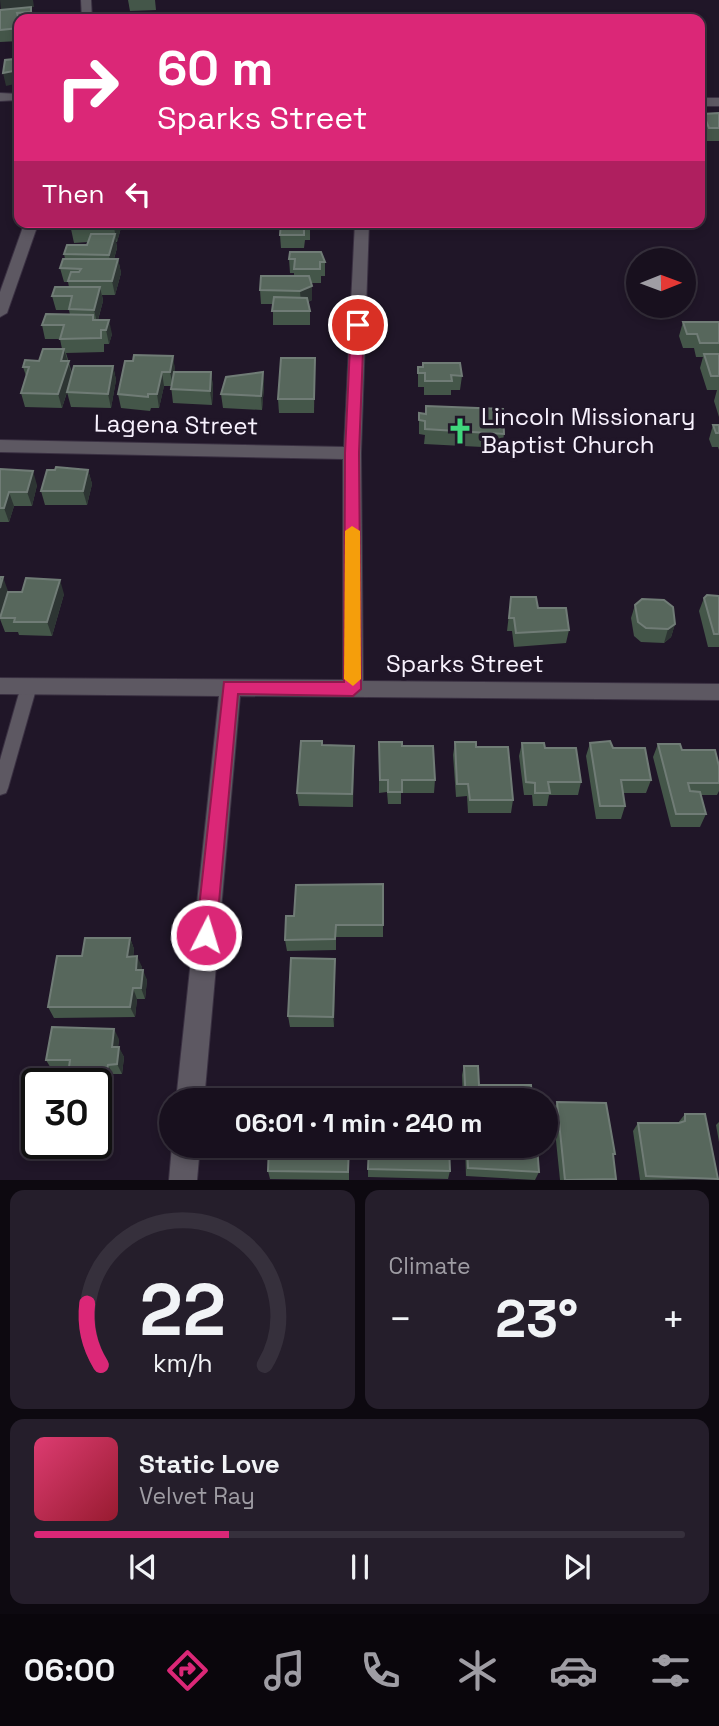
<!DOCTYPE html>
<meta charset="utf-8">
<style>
:root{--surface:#18101e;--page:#251e2b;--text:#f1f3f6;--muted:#9f9da4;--line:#36303c;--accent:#db2777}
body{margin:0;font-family:"Space Grotesk",sans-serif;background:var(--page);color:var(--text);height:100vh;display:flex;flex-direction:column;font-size:26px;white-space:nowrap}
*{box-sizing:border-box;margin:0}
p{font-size:23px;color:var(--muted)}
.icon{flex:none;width:38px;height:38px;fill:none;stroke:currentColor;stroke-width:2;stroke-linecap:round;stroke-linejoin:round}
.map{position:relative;height:1180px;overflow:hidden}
.drawer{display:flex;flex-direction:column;gap:10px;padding:10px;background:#0d0910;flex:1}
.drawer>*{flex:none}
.guide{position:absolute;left:14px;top:14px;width:691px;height:214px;border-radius:14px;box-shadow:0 4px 10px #0003,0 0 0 2px var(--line);background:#db2777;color:#fff;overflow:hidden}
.needle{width:46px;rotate:89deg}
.fabs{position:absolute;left:626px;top:248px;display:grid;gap:14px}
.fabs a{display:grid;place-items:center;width:70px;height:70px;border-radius:50%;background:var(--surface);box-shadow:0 4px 10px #0003,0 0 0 2px var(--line);font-size:35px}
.speed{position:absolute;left:21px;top:1068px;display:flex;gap:14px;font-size:35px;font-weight:700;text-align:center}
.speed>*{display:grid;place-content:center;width:91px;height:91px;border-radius:50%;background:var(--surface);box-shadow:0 4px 10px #0003,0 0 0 2px var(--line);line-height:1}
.speed .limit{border:4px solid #111;border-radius:10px;background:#fff;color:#111}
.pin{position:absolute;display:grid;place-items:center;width:60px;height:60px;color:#fff;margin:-30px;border:4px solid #fff;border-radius:50%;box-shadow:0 2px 7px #0007}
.me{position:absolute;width:77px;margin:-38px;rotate:5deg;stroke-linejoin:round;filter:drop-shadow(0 0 5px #0008)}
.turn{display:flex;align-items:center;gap:24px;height:147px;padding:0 28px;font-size:32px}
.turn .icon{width:91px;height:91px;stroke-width:2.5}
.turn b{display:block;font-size:49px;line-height:60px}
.then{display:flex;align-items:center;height:66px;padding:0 28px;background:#0003;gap:14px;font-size:26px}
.big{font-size:52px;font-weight:700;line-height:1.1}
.drawer .card{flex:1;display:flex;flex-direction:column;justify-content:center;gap:10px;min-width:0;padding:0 24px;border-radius:14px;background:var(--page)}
.drawer .dial{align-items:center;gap:0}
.dial svg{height:182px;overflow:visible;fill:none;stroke:var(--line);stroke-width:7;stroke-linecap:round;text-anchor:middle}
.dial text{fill:var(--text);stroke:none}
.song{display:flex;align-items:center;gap:21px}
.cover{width:84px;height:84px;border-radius:10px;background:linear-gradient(135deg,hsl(340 70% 55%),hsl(350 70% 35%))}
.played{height:7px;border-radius:4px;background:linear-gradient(90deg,var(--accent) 30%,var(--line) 30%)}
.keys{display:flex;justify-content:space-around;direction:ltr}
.heat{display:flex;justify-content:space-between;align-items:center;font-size:38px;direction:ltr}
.drawer .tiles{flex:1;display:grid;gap:10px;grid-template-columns:1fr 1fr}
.card:last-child{grid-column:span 2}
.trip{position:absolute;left:159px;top:1088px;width:399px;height:70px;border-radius:35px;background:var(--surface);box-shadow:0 4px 10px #0003,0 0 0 2px var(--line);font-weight:700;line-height:70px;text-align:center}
.tab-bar{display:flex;height:112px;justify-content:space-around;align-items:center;background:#0a060c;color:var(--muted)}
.tab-bar .icon{width:49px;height:49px}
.tab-bar .active{color:var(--accent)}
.tab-bar b{font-size:32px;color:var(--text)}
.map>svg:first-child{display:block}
</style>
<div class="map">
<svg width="719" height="1180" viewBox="0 0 719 1180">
<rect width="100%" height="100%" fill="#201628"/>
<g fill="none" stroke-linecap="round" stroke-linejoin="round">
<g stroke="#3a3042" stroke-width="2">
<path id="service" d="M29,680l5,2 3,4 -29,102 -2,5 -6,2v-35l21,-74 3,-4z"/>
</g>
<g stroke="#3a3042" stroke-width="2">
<g id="minor">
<path d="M81,0h10l1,19h-10z"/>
<path d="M0,93l19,1v6l-19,1z"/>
<rect x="700" y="98" width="19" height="8"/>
<path d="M355,222h14l-8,231 2,228 356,3v16l-479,-4 -36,405h-28l43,-405 -219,-2v-16l343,2v-221l-343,-7v-12l344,7z"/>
<path d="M30,223l7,4 -30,86 -7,4v-25l23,-65z"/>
<path d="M172,1146h28l-3,34h-28z"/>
</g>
</g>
<use href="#service" fill="#5d5862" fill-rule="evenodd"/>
<use href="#minor" fill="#5d5862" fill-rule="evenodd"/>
</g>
<g fill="#445649">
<path d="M128,0h27l1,10 -26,1z"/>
<path d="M31,7l3,12h-15v22l-19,1v-32z"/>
<path d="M719,113v28h-13l-6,-14 3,-13z"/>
<path d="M310,222v18h-5l-1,8h-23l-1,-13z"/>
<path d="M122,224l-5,18h-1l1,6 -3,11h4l3,14 -6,22h-13l1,6 -5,19 14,14 -3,10h-5v8l-38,1 6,20 41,-7 3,14 -5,28 -40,-1 -4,-15 3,-9 -8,25 -37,-1 -4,-14 5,-17 -3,-9 16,-6 23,-12 -2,-10h-15l-3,-14 28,-10 -1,-5h-13l-4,-14 17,-9 -1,-5h-4l-4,-14 5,-9 -1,-5 23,-9 1,-3 -14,1 -3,-14z"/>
<path d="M289,259l36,3v14h-4v7h-11l2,17 -4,2 2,9v14h-37v-21h-12l-1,-14 34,-14v-3h-4z"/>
<path d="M683,322l36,1v94l-5,-16 3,-11h-10l-7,-22 3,-11h-7l-2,-9h-11l-4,-12z"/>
<path d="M173,356l2,16h36l2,15 -1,18 -39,-2 -2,-17h-7l-5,22h-8l-1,3 -29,-3 -3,-14 15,-33z"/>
<path d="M315,358l-1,55h-35l-1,-14z"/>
<path d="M423,363l39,13 -2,14h-9v5h-27v-8h-6v-20h5z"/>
<path d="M263,372l1,14 -2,24 -39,-2 -2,-14z"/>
<path d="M419,413l85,21 -2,14 -78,-4 1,-9 -6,-1z"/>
<path d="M713,425h6v25l-1,-3h-6l-3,-8z"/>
<path d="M0,469l37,16 -5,21h-18l-5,16h-9z"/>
<path d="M88,470l4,14 -5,21h-42l-4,-14z"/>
<path d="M0,577l8,15 56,2 -12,42 -33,-1 -1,-3h-13l-5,-13v1z"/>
<path d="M719,596v51h-11l-9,-36 5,-13z"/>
<path d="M511,597l58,33 -3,13 -52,4 -2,-16h-5z"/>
<path d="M635,605l40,19 -4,13 -7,6 -23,-1 -7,-6 -3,-18z"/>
<path d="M379,742l23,4 33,34 -1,13h-33v11h-13l-1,-12 -8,1z"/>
<path d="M455,742l21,5 37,53 -2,13h-43l-1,-17 -11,1 -3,-42z"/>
<path d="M522,743l23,5 36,34 -3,13h-29l-2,11h-14l-1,-11h-8l-5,-39z"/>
<path d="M590,743l23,5 38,32 -5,13h-23l2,13 -4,13h-25l-10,-63z"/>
<path d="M658,744l24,6 37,16v25l-2,4h-16l5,19 -6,13h-29l-18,-70z"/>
<path d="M322,745l32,1 -1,61 -54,-1 -2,-13z"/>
<path d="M294,916l89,9v12h-47v13l-49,1 -2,-11z"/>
<path d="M130,938l4,11 -1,8 9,10 -1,3 6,10 -2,19h-8l-2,18 -81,1 -6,-11 34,-51z"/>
<path d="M335,959l-1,68h-44l-2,-11z"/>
<path d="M119,1039l-1,8 6,10 -2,17h-9l-3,17h-14v-8h-29l1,-14 -16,1 -6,-10z"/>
<path d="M464,1066l15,19 53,16h-69l-1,-26z"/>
<path d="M557,1102l58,52 -2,3 2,23h-55l-7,-69z"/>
<path d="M685,1114l33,65 -78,1 -7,-49 5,-8h40z"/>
<path d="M719,1122v20l-3,-17z"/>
<path d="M349,1146v34l-79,-1 -2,-8z"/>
<path d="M368,1146l82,25 -2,8 -80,-2z"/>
<path d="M465,1146h72l2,26 -4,8 -69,-4z"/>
</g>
<g fill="#2d3533">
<path d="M0,0h33l1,7 -33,3z"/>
<path d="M19,70v13l-13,3 -3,-13z"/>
<path d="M116,222h6v2l-5,18 -3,-14z"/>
<path d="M115,234l2,14 -6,20 -2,-13z"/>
<path d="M118,259l3,14 -6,22 -3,-14z"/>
<path d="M312,286v14l-11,5 -1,-14z"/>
<path d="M100,287l3,14 -6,22 -3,-13z"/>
<path d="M109,320l3,14 -3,10 -3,-14z"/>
<path d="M64,349l8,26 -10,33 -4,-14 3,-33z"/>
<path d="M173,356l2,14 -2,16 -3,-14z"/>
<path d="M113,366l3,14 -5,28 -3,-14z"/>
<path d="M162,372l2,14 -5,22 -2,-14z"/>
<path d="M211,372l2,15 -1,18 -2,-14z"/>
<path d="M263,372l1,14 -2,24 -1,-14z"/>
<path d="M88,470l4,14 -5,21 -4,-14z"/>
<path d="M33,471l4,14 -5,21 -5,-14z"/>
<path d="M9,492l5,14 -5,16 -5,-14z"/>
<path d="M3,577l5,14 -8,29v-32z"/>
<path d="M60,580l4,14 -12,42 -5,-14z"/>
<path d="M675,624l-4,13 -7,6 4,-14z"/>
<path d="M130,938l4,11 -2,19 -5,-11z"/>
<path d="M137,956l5,11 -2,14 -4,-11z"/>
<path d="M335,959v10l-1,58 -1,-10z"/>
<path d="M143,970l4,10 -2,19 -4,-11z"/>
<path d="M133,988l4,11 -2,18 -5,-10z"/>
<path d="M114,1029l5,10 -2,18 -5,-10z"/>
<path d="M119,1047l5,10 -2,17 -5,-10z"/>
<path d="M108,1065l5,9 -3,17 -5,-10z"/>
</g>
<g fill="#57675c" stroke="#707c76" stroke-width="2">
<path d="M31,7v5l-14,1 2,7v8l-19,2v-20z"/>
<path d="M14,53h5v17l-16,3 2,-13 9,-1z"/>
<path d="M719,113v15h-10l-6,-14z"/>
<path d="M73,222h43l-2,6 -43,1z"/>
<path d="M281,222h29l-1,5h-5v8h-24z"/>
<path d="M91,234h24l-6,21 -45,-1 3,-9h20z"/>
<path d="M290,252h31l4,10h-5v7h-26l1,-10h-6z"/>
<path d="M63,259h55l-6,22h-44l3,-9h8l2,-3 -21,-1z"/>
<path d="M261,276h48l3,10 -12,5 -40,-1z"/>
<path d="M55,287h45l-6,23 -25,-1 3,-13h-20z"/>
<path d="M274,297l33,1 3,13h-38z"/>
<path d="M46,314l47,1v5h16l-3,10h-5v8l-41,1 4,-14h-22z"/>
<path d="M683,322h36v21h-19l-3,-9h-10z"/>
<path d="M43,349h21l-3,12h8l-11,33 -37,-1 8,-26h-6l2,-7 14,1z"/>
<path d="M704,354h15v22h-8z"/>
<path d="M134,355l39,1 -3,16h-8l-5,22h-9v3l-30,-3 7,-33h8z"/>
<path d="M281,358h34l-1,41h-36z"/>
<path d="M423,363h37l2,13 -11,-1 1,6h-27v-8h-7v-6h5z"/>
<path d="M74,366h39l-5,28 -41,-2z"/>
<path d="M174,372h37l-1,19 -39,-2z"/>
<path d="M263,372l-2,24 -40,-2 5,-17z"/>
<path d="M426,406l77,3 1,25 -79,-5v-8l-6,-1v-7l7,1z"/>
<path d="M713,425h6v8h-3z"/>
<path d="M56,467l32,3 -5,21h-42l6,-21h8z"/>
<path d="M0,469l33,2 -6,21h-18l-5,16h-4z"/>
<path d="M0,577h3l-3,11z"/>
<path d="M26,578l34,2 -13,42h-33l1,-4h-15l8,-26h14z"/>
<path d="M707,595l12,1v38h-5l-10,-36z"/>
<path d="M511,597h25l2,11h28l3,22 -53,3 -2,-15h-5z"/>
<path d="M642,599l22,1 9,7 2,17 -7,5 -22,-1 -8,-6 -3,-17z"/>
<path d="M301,741h21v4l32,1 -2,48 -55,-1z"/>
<path d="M610,741l3,7h32l6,32h-30l4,26h-25l-10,-63z"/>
<path d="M379,742h23v4h31l2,34h-33v12h-14v-12h-8z"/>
<path d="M455,742h21v5h32l5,53h-43l-2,-16h-11z"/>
<path d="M522,743h22l1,5h31l5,34h-33l2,11h-15v-10l-9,-1z"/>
<path d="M658,744h22l2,6h33l4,16v17h-31l2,8 10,1 6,22h-30z"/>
<path d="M383,884v41h-47l-1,14 -50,1 1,-24h8l2,-31z"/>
<path d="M85,938h45l-3,19 10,-1 -1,14h7l-2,18h-8l-3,19h-82l9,-51h25z"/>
<path d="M291,958l44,1 -2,58 -45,-1z"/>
<path d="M52,1027l62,2 -2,18h7l-2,17 -9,1 -3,16 -38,1 3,-22h-24z"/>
<path d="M464,1066h14l1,19h52l1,16h-66z"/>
<rect x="312" y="1088" width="24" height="13"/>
<path d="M557,1102l49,1 9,51h-2l3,25 -51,1z"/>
<path d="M685,1114h20l13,65 -72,-3 -8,-53h41l6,-2z"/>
<path d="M269,1146h80l-1,26 -80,-1z"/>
<path d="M369,1146h80l1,25 -82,-2z"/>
<path d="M467,1146h70l2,26 -71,-4z"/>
</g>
<path fill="#db2777" stroke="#8e194d" stroke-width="2" d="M358,321l6,4 -5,128 2,236 -8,7 -115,-2 -22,241 -2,7 -8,3 -7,-3 -3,-7 28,-253h120l1,-229 6,-128z"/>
<path fill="#f59e0b" d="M352,526l8,5 1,148 -8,7 -9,-7 1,-148z"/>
<defs>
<g id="church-bare" transform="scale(2.1)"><path d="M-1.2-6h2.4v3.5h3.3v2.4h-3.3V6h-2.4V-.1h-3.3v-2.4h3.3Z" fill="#40d77c" stroke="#201628" stroke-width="2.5" paint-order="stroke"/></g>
</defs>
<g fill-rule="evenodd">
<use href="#church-bare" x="460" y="431"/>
</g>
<g text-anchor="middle" stroke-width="7" stroke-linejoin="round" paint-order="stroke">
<g font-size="24" fill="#f8f2fe" stroke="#201628" text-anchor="start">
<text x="481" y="425">Lincoln Missionary<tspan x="481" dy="28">Baptist Church</tspan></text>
</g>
<g font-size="24" fill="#f8f2fe" stroke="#201628">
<text transform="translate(176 425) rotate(1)" y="8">Lagena Street</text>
<text x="465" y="672">Sparks Street</text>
</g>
</g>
</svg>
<div class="fabs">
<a><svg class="needle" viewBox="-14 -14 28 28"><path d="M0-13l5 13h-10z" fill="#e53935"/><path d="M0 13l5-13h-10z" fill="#9f9da4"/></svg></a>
</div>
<div class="speed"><div class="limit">30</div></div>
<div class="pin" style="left:358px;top:325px;background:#d93025"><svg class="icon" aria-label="arrive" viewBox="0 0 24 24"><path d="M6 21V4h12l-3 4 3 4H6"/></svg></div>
<svg class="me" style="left:206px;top:935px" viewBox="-20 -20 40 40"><circle r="17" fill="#db2777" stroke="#fff" stroke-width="3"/><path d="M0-11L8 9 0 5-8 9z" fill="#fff"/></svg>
<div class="trip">06:01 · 1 min · 240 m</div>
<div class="guide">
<div class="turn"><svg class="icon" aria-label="right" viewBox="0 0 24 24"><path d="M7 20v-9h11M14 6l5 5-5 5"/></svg><div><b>60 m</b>Sparks Street</div></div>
<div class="then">Then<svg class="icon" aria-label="left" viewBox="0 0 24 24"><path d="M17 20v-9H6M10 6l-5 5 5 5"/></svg></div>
</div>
</div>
<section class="drawer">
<div class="tiles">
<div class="card dial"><svg viewBox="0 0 100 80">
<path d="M14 69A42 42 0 1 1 86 69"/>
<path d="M14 69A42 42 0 0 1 8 42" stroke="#db2777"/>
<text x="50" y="56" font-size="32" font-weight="700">22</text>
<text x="50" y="72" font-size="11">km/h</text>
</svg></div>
<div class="card"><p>Climate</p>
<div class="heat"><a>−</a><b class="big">23°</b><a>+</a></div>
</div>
<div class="card">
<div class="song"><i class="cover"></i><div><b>Static Love</b><p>Velvet Ray</p></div></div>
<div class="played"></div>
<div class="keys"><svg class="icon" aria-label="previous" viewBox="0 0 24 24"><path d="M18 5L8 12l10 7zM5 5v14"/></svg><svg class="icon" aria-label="pause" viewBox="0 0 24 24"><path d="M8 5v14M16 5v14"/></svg><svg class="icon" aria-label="next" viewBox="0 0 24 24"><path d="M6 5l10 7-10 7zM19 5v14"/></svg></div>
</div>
</div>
</section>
<nav class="tab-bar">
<b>06:00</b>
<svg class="icon active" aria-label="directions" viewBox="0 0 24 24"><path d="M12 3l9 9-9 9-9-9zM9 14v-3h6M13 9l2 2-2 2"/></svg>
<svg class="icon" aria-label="music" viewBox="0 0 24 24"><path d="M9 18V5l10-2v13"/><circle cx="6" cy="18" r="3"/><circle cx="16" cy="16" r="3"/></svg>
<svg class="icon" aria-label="phone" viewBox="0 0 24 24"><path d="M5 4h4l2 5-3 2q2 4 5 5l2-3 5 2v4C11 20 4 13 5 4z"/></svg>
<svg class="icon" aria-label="climate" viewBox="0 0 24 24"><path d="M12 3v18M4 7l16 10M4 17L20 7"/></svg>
<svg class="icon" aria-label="car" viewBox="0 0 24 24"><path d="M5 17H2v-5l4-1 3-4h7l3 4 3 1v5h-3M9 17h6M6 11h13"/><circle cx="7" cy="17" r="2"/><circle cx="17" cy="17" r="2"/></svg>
<svg class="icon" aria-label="filters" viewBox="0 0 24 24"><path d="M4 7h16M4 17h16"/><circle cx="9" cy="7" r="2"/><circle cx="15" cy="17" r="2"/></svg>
</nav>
